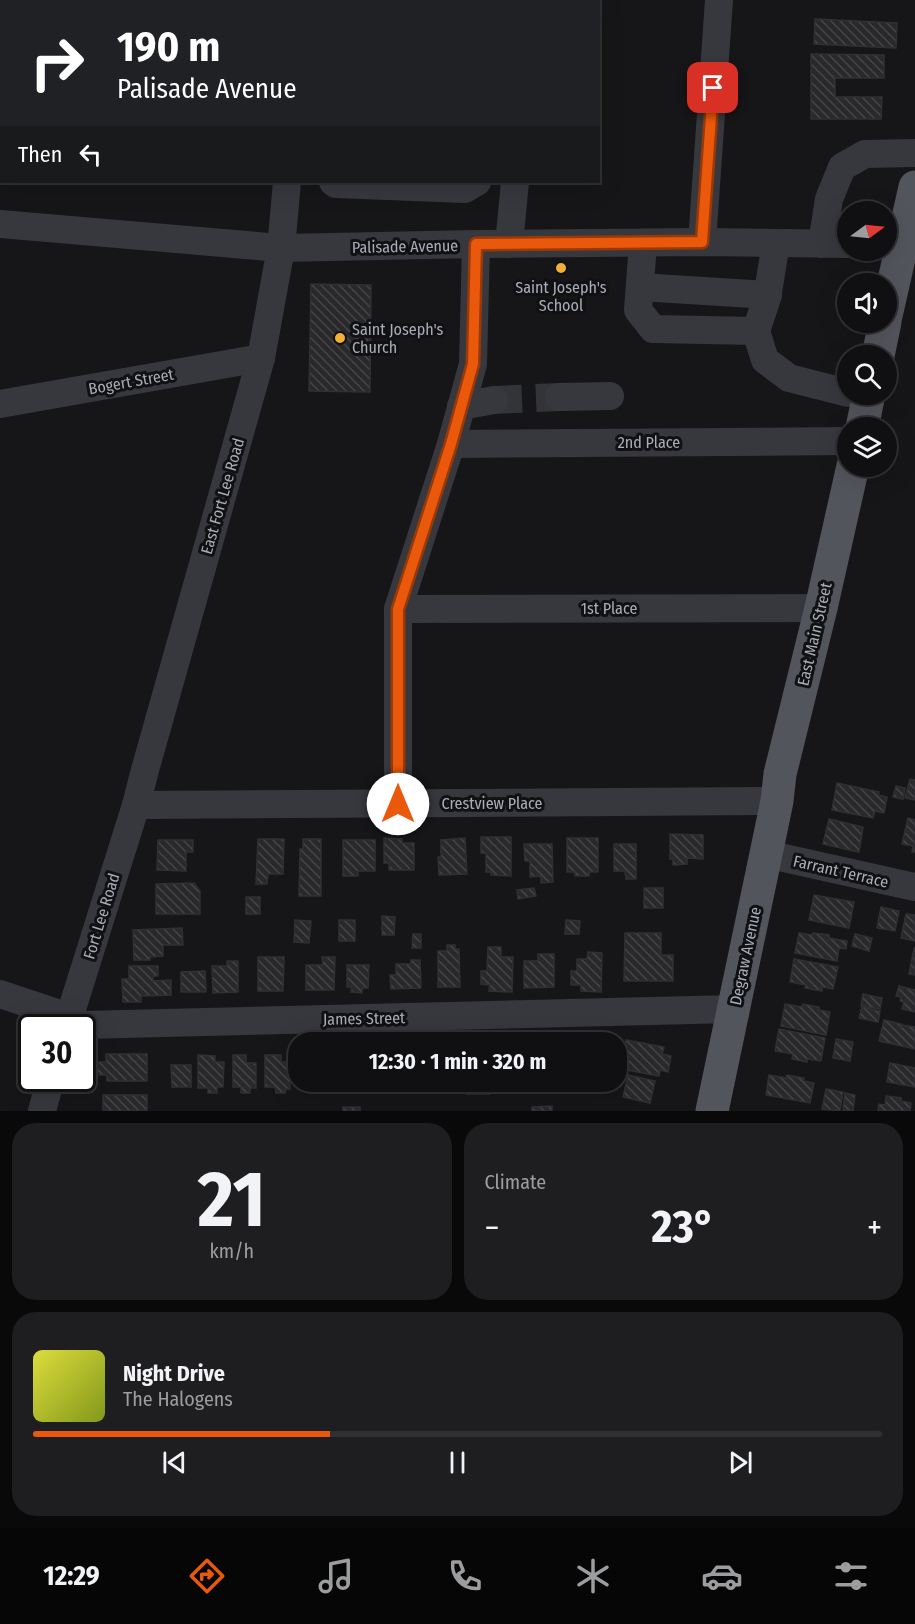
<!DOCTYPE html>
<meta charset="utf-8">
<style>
:root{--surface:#101012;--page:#1e1e20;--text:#f1f3f6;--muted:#9c9d9f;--line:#303032;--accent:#ea580c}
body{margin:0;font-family:"Fira Sans Condensed",sans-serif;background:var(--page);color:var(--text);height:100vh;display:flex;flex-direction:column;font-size:22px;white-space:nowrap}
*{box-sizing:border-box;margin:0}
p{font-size:20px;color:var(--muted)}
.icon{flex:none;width:33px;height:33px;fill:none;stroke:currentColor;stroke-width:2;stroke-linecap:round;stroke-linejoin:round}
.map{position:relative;height:1111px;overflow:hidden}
.drawer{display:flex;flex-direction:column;gap:12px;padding:12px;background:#09090a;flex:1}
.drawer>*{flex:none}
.top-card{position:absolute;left:0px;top:0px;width:600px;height:183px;box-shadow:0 6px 24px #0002,0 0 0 2px var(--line);background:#202124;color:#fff;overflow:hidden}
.needle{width:39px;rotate:75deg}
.controls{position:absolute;left:837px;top:201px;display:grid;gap:12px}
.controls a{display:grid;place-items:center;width:60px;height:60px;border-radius:50%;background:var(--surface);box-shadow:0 6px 24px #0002,0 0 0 2px var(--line);font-size:30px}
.speed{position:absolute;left:18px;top:1014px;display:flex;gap:12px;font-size:30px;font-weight:700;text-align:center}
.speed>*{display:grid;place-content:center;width:78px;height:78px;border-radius:50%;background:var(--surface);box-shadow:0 6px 24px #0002,0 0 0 2px var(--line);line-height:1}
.speed .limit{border:3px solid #111;border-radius:9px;background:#fff;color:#111}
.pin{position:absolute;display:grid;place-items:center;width:51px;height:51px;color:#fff;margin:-26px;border-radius:12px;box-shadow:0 3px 9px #0006}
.me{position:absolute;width:66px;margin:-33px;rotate:0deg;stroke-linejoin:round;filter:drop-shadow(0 0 4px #0008)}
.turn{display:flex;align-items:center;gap:21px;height:126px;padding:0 18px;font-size:27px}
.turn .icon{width:78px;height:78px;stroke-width:2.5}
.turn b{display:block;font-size:42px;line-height:51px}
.then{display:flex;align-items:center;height:57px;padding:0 18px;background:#0003;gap:12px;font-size:22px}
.big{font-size:45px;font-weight:700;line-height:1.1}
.drawer .tile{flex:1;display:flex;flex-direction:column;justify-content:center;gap:9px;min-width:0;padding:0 21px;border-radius:24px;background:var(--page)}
.drawer .dial{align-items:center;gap:0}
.dial b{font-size:78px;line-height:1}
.song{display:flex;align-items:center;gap:18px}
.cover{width:72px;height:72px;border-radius:9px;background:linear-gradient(135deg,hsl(60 70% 55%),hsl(70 70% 35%))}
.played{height:6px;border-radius:3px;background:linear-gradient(90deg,var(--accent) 35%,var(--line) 35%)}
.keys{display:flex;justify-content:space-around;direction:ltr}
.heat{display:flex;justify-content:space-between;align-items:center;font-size:33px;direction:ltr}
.drawer .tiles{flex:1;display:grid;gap:12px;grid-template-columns:1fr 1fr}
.tile:last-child{grid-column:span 2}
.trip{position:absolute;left:288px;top:1032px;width:339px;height:60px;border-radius:24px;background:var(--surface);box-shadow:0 6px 24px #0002,0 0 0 2px var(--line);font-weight:700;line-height:60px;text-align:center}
.menu{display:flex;height:96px;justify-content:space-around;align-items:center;background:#060607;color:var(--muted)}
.menu .icon{width:42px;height:42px}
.menu .selected{color:var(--accent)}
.menu b{font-size:27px;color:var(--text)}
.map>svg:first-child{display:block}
</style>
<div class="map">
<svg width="915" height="1111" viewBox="0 0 915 1111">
<defs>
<pattern id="building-back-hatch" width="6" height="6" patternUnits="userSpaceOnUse" patternTransform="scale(1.5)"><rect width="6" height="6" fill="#29292c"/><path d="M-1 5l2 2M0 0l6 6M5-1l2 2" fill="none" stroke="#454548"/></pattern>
</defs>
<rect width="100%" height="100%" fill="#161618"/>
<g fill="url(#building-back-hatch)" stroke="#303034" stroke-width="1.5">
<path d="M815,19l82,4 -1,25 -82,-4z"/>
<path d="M811,54l73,1v23h-49v19h47l-1,22h-70z"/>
<path d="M311,284l60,1 -1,107 -61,-1z"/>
<path d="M910,779l5,1v20l-10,-2z"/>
<path d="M837,783l42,9 -1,3 9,2 -3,16 -9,-2 -2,7 -41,-8z"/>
<path d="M896,786l9,2 -2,11 -10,-2z"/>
<path d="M908,818l7,2v32h-3l1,-6 -11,-2z"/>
<path d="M829,819l34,8 -4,25 -36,-8z"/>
<path d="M670,834l33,1v24l-16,-1v6l-14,1v-6h-3z"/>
<path d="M481,837h30v39l-20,-1v-3h-5v-19h-5z"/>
<path d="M384,838l18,1v4h12v27h-25v-7h-5z"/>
<path d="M465,838l2,36 -28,1 -1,-18h3v-17z"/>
<path d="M567,838h31v34h-9v4h-14v-4h-8z"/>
<path d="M258,839h26l-1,35h-15l-1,10h-11z"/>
<path d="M303,839h18v57h-22l1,-47h3z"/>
<path d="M158,840h35v12h-7v19l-29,-1z"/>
<path d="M343,840h32v31h-17v5h-15z"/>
<path d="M524,844h28l1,38 -12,1v-7l-11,1v-16h-5z"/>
<path d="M614,844h22v35h-10l-1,-8h-11z"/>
<path d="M194,883l6,8v23h-44v-30z"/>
<path d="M534,888l2,8 -18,3 -1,-9z"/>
<rect x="644" y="888" width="19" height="20"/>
<path d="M814,895l40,7 -5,26 -40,-8z"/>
<rect x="246" y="897" width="14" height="17"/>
<path d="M881,907l18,4 -4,20 -18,-3z"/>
<path d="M906,914l9,1v26l-14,-3z"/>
<path d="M382,916l13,1 -1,18h-12z"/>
<path d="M295,920l16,1 -2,22 -15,-1z"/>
<rect x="339" y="920" width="16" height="21"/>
<path d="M566,920l14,1 -1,13h-14z"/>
<path d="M182,928l1,17h-20v11l-13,1v3h-16l-1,-30z"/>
<path d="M625,933h36v22h12v26h-49z"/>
<path d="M799,933l13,2 1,-2 16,2v3l18,3 -1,8 -7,-1 -2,13 -42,-8z"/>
<path d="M413,934h8v14h-9z"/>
<path d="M855,934l17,4 -3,13 -17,-5z"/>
<path d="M447,945h8v4h4l1,38h-22v-36h9z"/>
<path d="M488,947h13v10h12l-1,35 -23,-1 1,-6 -9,-1v-13h6z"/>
<path d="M914,948h1v27l-6,-1z"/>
<path d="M588,952l14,1 -1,39 -20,-1v-6h-10v-14h6v-12h10z"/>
<path d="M538,954h16v33l-30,1v-27h14z"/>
<path d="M258,957h26l-1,34h-25z"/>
<path d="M322,957h13l-1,33h-28v-25h17z"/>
<path d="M794,959l44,8 -5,22 -11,-2v4l-17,-3 1,-3 -16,-3z"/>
<path d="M411,960h9l1,28 -30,1 -1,-14h6v-11h15z"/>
<path d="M227,961h11v31l-25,1 -1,-27h15z"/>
<path d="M347,965h22l-1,23h-6v5l-11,-1 1,-5h-5z"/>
<path d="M129,966h29v10h-5v5l18,-1v15l-30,1v6h-18l-1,-23h7z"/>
<path d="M205,971l1,21h-25v-20z"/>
<path d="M899,986l16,4v22l-13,-3 2,-7 -4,-1 1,-4 -5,-1z"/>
<path d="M863,994l19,4 -2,11 -19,-3z"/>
<path d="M785,1004l17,3 1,-3 16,3v3l11,2 -4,23 -45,-9z"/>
<path d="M862,1007l18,4 -2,11 -19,-4z"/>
<path d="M884,1020l17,4 -1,3h2v-2l13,2v22l-36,-8z"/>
<path d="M779,1029l46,9 -4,23 -14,-2v3l-15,-3 1,-5 -18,-3z"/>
<path d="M836,1039l17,3 -3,19 -17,-3z"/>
<path d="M626,1040l38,7 -2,7 9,2 -3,16 -8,-2 -1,6 -43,-8 3,-19 5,1z"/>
<path d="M106,1054h41v27h-40v-6h-10v-13h9z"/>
<path d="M198,1055l17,1v6h9l-1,25h-6v6h-9v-5h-10z"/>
<path d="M233,1055h13v8h10v25h-6v5h-9v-6h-8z"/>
<path d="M265,1055h16v7h9v27h-4l-1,4h-9l-1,-6h-10z"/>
<path d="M890,1063l25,5v19l-28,-5z"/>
<path d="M171,1065h20v22h-19z"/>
<path d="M628,1075l27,6 -5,22 -27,-6z"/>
<path d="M769,1075l17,3 1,-3 17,3 -1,3 11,2 -4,20 -44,-8z"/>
<path d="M299,1082h24v5l-24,-1z"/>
<rect x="335" y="1082" width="26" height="5"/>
<rect x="420" y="1082" width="25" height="8"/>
<rect x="466" y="1082" width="24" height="12"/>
<rect x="515" y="1082" width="25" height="7"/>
<path d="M555,1082h25v8h-14v-3h-11z"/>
<path d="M826,1089l17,3 -3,19 -18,-2z"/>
<path d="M845,1093l10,2 -2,16 -10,-1z"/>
<rect x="103" y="1095" width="44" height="16"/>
<path d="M886,1096l15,2v3l10,2 -1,8h-32l1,-7 6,1z"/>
<path d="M552,1106v5h-20v-4z"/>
<rect x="343" y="1107" width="17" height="4"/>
</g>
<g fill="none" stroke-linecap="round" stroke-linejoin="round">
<path stroke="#333438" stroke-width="28" stroke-dasharray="28 14" stroke-linecap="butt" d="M494,400l65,-3"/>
<g stroke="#37383d" stroke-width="28">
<path d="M13,0l23,2"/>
<path d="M302,2v-2"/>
<path d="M531,2v-2"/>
<path d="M333,182l3,2 129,5 12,-7"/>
<path d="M0,224l281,24 195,-4 226,-2 146,2"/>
<path d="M702,242l17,-242"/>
<path d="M643,243l-5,67 15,19 103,2 11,-33 9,-55"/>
<path d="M509,244l6,-62"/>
<path d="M822,244l7,-45 13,-32 23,-13 50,-1"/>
<path d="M640,287l128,8"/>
<path d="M756,331l9,29 24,18 59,15"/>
<path d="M559,397l51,-1"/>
<path d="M0,404l261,-46"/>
<path d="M461,406l33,-6"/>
<path d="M451,444l397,-3"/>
<path d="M398,609l423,-1"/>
<path d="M398,804v-195l53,-165 22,-80 3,-120"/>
<path d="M136,805l641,-4"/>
<path d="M766,854l149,33"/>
<path d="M0,994l69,23 14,8 650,-16"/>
<path d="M66,1028l70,-223 9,-35 116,-412 20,-110 6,-66"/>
<path d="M42,1111l9,-33"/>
</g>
<g stroke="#53555c" stroke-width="33">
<path d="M886,316l29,-129"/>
<path d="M878,356l7,-34"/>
<path d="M862,428l7,-34"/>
<path d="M712,1111l54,-257 11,-53 3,-27 41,-166 32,-142"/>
</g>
</g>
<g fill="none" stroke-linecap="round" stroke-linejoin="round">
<g stroke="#983908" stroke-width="15">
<path id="route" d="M398,804v-195l53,-165 22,-80 3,-120 226,-2 11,-154"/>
</g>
<use href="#route" stroke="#ea580c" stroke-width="10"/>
</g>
<g fill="#f2b134" stroke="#111113" stroke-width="2">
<circle cx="561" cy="268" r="6"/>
<circle cx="340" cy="338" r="6"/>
</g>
<g text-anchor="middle" stroke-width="6" stroke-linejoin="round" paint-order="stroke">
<g font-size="16" fill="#a8adb8" stroke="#111113">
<text transform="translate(405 246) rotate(-1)" y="6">Palisade Avenue</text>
<text transform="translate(131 381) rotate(-10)" y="6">Bogert Street</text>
<text x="649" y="448">2nd Place</text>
<text transform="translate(222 496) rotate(-74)" y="6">East Fort Lee Road</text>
<text x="609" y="614">1st Place</text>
<text transform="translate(814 634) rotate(-77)" y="6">East Main Street</text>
<text x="492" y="809">Crestview Place</text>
<text transform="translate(841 871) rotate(13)" y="6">Farrant Terrace</text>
<text transform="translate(101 916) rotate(-73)" y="6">Fort Lee Road</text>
<text transform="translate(745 956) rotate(-78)" y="6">Degraw Avenue</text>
<text transform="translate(364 1018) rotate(-1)" y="6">James Street</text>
</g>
<g font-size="16" fill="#a8adb8" stroke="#111113">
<text x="561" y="293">Saint Joseph's<tspan x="561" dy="18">School</tspan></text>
<text x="352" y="335" text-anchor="start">Saint Joseph's<tspan x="352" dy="18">Church</tspan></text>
</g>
</g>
</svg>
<div class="controls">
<a><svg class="needle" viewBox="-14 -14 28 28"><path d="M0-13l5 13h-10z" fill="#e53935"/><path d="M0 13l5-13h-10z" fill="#9c9d9f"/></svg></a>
<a><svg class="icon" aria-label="sound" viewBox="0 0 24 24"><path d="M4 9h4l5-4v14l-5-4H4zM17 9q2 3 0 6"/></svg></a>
<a><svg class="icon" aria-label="search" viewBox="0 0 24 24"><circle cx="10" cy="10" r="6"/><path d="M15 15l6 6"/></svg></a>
<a><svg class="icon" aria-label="layers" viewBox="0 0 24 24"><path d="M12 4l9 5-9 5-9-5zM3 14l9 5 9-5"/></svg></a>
</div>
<div class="speed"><div class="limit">30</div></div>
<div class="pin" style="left:713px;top:88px;background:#d93025"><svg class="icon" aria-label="arrive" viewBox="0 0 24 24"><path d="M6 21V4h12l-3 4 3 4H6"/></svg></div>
<svg class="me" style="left:398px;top:804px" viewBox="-20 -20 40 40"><circle r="19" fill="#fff"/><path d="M0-13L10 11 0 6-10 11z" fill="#ea580c"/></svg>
<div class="trip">12:30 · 1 min · 320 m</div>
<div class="top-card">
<div class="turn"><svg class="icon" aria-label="right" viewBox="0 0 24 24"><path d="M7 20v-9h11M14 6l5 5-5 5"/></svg><div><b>190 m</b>Palisade Avenue</div></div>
<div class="then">Then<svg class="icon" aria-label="left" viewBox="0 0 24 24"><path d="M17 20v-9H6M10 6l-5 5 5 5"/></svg></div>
</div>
</div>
<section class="drawer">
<div class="tiles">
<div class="tile dial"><b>21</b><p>km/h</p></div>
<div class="tile"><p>Climate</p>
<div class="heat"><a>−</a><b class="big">23°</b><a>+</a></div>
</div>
<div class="tile">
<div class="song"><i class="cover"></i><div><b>Night Drive</b><p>The Halogens</p></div></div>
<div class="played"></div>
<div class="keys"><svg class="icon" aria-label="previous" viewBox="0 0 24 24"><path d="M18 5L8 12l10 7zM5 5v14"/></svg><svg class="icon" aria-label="pause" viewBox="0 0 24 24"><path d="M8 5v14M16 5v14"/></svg><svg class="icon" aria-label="next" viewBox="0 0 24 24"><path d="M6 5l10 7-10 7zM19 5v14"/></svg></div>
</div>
</div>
</section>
<nav class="menu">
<b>12:29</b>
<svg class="icon selected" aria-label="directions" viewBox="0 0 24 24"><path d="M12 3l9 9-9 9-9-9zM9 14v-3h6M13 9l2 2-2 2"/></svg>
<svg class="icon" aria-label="music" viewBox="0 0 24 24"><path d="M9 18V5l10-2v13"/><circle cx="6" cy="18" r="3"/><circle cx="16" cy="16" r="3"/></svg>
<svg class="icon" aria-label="phone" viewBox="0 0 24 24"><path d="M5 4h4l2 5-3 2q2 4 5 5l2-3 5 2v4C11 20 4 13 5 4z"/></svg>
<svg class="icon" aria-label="climate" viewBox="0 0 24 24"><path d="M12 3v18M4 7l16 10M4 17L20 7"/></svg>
<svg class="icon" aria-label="car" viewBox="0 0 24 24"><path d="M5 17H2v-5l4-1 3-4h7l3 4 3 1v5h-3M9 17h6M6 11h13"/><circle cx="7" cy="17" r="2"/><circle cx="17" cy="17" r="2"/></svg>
<svg class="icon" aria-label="filters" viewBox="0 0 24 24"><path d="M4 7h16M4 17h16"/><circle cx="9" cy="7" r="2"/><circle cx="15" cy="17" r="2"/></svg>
</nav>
